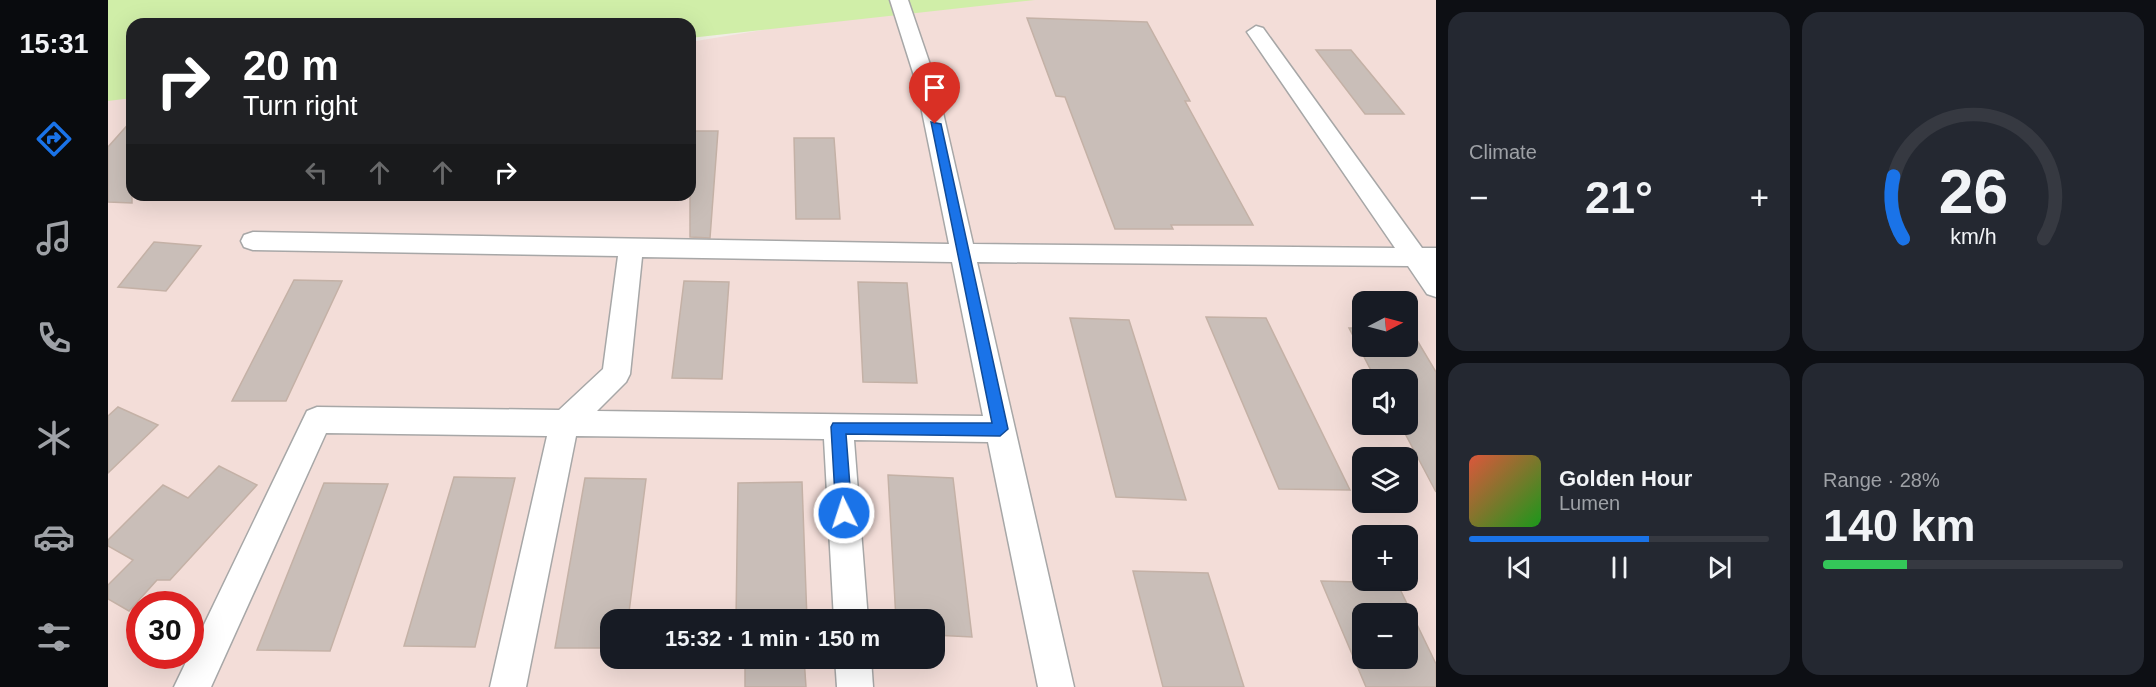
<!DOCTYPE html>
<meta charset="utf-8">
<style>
:root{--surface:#171b24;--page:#242831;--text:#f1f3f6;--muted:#9ea1a6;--line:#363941;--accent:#1a73e8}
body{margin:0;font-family:Arial,sans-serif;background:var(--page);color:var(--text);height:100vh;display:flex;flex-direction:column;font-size:22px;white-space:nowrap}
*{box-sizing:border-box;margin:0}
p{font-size:20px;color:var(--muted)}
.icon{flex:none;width:33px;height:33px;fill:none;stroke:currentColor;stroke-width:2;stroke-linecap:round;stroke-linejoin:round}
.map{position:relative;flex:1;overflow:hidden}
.side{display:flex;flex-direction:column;gap:12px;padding:12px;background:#0d0f14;width:720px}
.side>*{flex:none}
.hud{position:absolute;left:18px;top:18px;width:570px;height:183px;border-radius:18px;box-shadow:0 6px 24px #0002;background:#202124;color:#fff;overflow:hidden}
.needle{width:39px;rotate:84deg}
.fabs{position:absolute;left:1244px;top:291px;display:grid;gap:12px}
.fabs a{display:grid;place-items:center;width:66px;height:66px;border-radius:12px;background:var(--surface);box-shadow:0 6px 24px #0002;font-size:30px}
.speed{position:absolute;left:18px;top:591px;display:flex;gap:12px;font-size:30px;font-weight:700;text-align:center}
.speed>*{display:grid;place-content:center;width:78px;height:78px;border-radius:50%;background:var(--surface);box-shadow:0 6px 24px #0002;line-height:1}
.speed .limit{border:9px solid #d22;background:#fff;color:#111}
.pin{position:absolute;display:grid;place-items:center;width:51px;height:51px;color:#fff;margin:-62px -26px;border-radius:50% 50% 50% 0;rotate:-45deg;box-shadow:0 0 6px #0007}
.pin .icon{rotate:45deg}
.me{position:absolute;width:66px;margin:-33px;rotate:356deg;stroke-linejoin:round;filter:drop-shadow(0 0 4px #0008)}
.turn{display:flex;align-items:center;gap:21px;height:126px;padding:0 18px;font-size:27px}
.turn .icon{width:78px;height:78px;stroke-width:2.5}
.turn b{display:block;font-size:42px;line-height:51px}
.lanes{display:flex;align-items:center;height:57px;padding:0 18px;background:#0003;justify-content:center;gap:30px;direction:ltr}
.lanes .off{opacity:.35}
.big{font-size:45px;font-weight:600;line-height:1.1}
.side .card{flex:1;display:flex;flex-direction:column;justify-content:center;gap:9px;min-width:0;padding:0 21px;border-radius:18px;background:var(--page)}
.side .dial{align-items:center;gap:0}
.dial svg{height:156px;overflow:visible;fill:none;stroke:var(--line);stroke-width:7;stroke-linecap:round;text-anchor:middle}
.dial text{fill:var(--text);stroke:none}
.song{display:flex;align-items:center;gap:18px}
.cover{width:72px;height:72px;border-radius:9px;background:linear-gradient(135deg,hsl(10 70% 55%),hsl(120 70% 35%))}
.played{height:6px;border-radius:3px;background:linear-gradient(90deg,var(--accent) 60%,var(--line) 60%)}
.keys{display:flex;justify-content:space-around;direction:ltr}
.heat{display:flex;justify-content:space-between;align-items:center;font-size:33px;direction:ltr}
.charge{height:9px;border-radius:4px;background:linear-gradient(90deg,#34c759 28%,var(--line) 0)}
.side .tiles{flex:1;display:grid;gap:12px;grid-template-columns:repeat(2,1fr)}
.trip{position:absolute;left:492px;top:609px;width:345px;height:60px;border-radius:18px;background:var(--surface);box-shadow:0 6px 24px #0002;font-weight:600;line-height:60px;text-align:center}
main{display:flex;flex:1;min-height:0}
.menu{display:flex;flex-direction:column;width:108px;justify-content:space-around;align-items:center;background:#090b0e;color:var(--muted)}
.menu .icon{width:42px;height:42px}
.menu .selected{color:var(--accent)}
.menu b{font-size:27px;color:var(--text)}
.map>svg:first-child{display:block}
</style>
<main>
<nav class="menu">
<b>15:31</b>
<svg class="icon selected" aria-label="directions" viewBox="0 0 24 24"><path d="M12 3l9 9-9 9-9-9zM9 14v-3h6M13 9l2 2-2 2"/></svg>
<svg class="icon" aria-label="music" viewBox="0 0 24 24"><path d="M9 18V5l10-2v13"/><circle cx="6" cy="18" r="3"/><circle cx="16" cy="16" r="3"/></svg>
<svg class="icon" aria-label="phone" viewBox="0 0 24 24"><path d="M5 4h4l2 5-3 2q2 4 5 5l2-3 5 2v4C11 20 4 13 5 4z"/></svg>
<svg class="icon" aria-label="climate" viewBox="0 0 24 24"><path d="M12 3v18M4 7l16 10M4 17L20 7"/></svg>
<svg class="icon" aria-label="car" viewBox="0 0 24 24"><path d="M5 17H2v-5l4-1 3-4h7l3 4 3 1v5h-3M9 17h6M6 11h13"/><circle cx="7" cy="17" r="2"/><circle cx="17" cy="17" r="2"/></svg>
<svg class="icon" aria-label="filters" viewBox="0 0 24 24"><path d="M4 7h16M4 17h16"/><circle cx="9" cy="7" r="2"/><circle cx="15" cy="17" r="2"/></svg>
</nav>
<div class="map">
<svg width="1328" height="687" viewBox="0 0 1328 687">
<rect width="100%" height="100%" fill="#f1ece5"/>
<path fill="#f3ddd8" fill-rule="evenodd" d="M836,0h492v687h-1328v-611l24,-1v120h558v-153zM1254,302h45v44h-45zM1254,380h45v44h-45zM1254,458h45v44h-45zM1254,536h45v44h-45zM32,604h50v52h-50zM1254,614h45v44h-45zM502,620h324v38h-324z"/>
<path fill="#d0eea8" d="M0,0h927l-345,38v-14h-558v74l-24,3z"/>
<g fill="#c9beb8" stroke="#c4b1a6" stroke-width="1.5" fill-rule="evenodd">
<path d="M919,18l120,4 43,79h-5l68,124h-82l2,4h-58l-50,-132 -9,-1z"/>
<path d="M1208,50h35l53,64h-39z"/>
<path d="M24,120v83l-24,-1v-55z"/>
<path d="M582,131h28l-8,107 -20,-1z"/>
<path d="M686,138h40l6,81h-44z"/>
<path d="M46,242l47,4 -35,45 -48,-4z"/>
<path d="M186,280l48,1 -56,120h-54z"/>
<path d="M576,281l45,1 -7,97 -50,-1z"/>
<path d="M750,282l49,1 10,100 -54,-1z"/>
<path d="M1098,317l60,1 84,172 -71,-1z"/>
<path d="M962,318l59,2 57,180 -70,-3z"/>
<path d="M1241,328h13v18h45v-16h4l25,42v120l-36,-68h7v-44h-31z"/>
<path d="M10,407l40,18 -50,48v-57z"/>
<path d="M111,466l38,19 -87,95h-13l-28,31 -21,-12v-14l25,-25 -25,-14v-6l55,-55 25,13z"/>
<path d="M780,475l65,3 19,159 -38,-2v-15h-38z"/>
<path d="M346,477l61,1 -40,169 -71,-1z"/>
<path d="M477,478l61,1 -18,141h-18v28h-55z"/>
<path d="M694,482l5,138h-71l2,-137z"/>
<path d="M216,483l64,1 -58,167 -73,-1z"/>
<path d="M1025,571l75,2 36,114h-81z"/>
<path d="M1213,581l76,2 39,81v23h-70zM1254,614h45v44h-45z"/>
<path d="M637,658h59l2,29h-61z"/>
</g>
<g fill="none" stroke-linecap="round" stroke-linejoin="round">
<g stroke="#a7a7a7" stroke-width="3">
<g id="street">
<path d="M782,0h18l28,82 37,162 422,4 -148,-216 9,-6 7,2 159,220h14v49l-9,-3 -19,-28 -431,-4 97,425h-36l-50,-245 -134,-2 14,180h-34l-10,-181 -248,-3 -50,251h-36l57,-251 -221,-3 -115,254h-37l133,-276 10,-4 242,3 44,-41 15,-113 -365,-6 -9,-3 -3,-6 3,-6 9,-3 696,12 -33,-162zM534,257l310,5 31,154 -386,-5 29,-29 4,-8z"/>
<path d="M727,658h36l2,29h-36z"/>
</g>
</g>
<use href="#street" fill="#fff" fill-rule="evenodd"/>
</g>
<path fill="#1a73e8" stroke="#114b97" stroke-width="1.5" d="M823,122l10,2 67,305 -8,7 -154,-2 6,79 -2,5 -6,2 -6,-2 -2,-5 -5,-86 2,-4h159z"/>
</svg>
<div class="fabs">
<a><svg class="needle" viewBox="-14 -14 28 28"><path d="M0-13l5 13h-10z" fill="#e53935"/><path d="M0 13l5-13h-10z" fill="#9ea1a6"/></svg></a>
<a><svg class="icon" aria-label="sound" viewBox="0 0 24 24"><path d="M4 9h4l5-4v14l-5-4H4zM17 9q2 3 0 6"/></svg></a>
<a><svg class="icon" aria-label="layers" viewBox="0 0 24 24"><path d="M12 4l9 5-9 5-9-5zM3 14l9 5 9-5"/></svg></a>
<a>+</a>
<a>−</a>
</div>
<div class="speed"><div class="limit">30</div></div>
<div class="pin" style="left:827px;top:124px;background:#d93025"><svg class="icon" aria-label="arrive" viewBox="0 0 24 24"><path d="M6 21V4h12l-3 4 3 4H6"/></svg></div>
<svg class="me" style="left:736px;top:513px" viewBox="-20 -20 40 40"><circle r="17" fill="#1a73e8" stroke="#fff" stroke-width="3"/><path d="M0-11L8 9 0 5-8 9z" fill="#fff"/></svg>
<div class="trip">15:32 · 1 min · 150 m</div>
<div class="hud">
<div class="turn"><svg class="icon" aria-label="right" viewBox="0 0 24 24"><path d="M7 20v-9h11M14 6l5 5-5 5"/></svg><div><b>20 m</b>Turn right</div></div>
<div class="lanes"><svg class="icon off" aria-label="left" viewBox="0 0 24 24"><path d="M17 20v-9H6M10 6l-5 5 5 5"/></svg><svg class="icon off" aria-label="ahead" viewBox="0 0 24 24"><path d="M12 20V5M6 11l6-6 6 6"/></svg><svg class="icon off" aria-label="ahead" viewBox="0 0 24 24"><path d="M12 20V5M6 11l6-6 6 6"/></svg><svg class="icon" aria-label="right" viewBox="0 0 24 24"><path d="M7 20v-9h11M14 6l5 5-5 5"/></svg></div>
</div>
</div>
<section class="side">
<div class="tiles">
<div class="card"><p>Climate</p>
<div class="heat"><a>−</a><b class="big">21°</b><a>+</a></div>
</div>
<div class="card dial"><svg viewBox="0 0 100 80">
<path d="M14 69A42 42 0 1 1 86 69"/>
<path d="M14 69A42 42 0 0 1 9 37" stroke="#1a73e8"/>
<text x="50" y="56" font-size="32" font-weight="700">26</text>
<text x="50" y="72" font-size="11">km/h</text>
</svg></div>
<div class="card">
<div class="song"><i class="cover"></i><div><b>Golden Hour</b><p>Lumen</p></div></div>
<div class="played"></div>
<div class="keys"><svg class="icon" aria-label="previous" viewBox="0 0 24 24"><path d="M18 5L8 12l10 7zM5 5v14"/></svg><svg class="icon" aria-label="pause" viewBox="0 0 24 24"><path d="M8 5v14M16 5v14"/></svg><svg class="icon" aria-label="next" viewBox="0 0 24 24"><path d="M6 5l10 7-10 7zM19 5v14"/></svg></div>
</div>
<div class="card"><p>Range · 28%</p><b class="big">140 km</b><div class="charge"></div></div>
</div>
</section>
</main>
